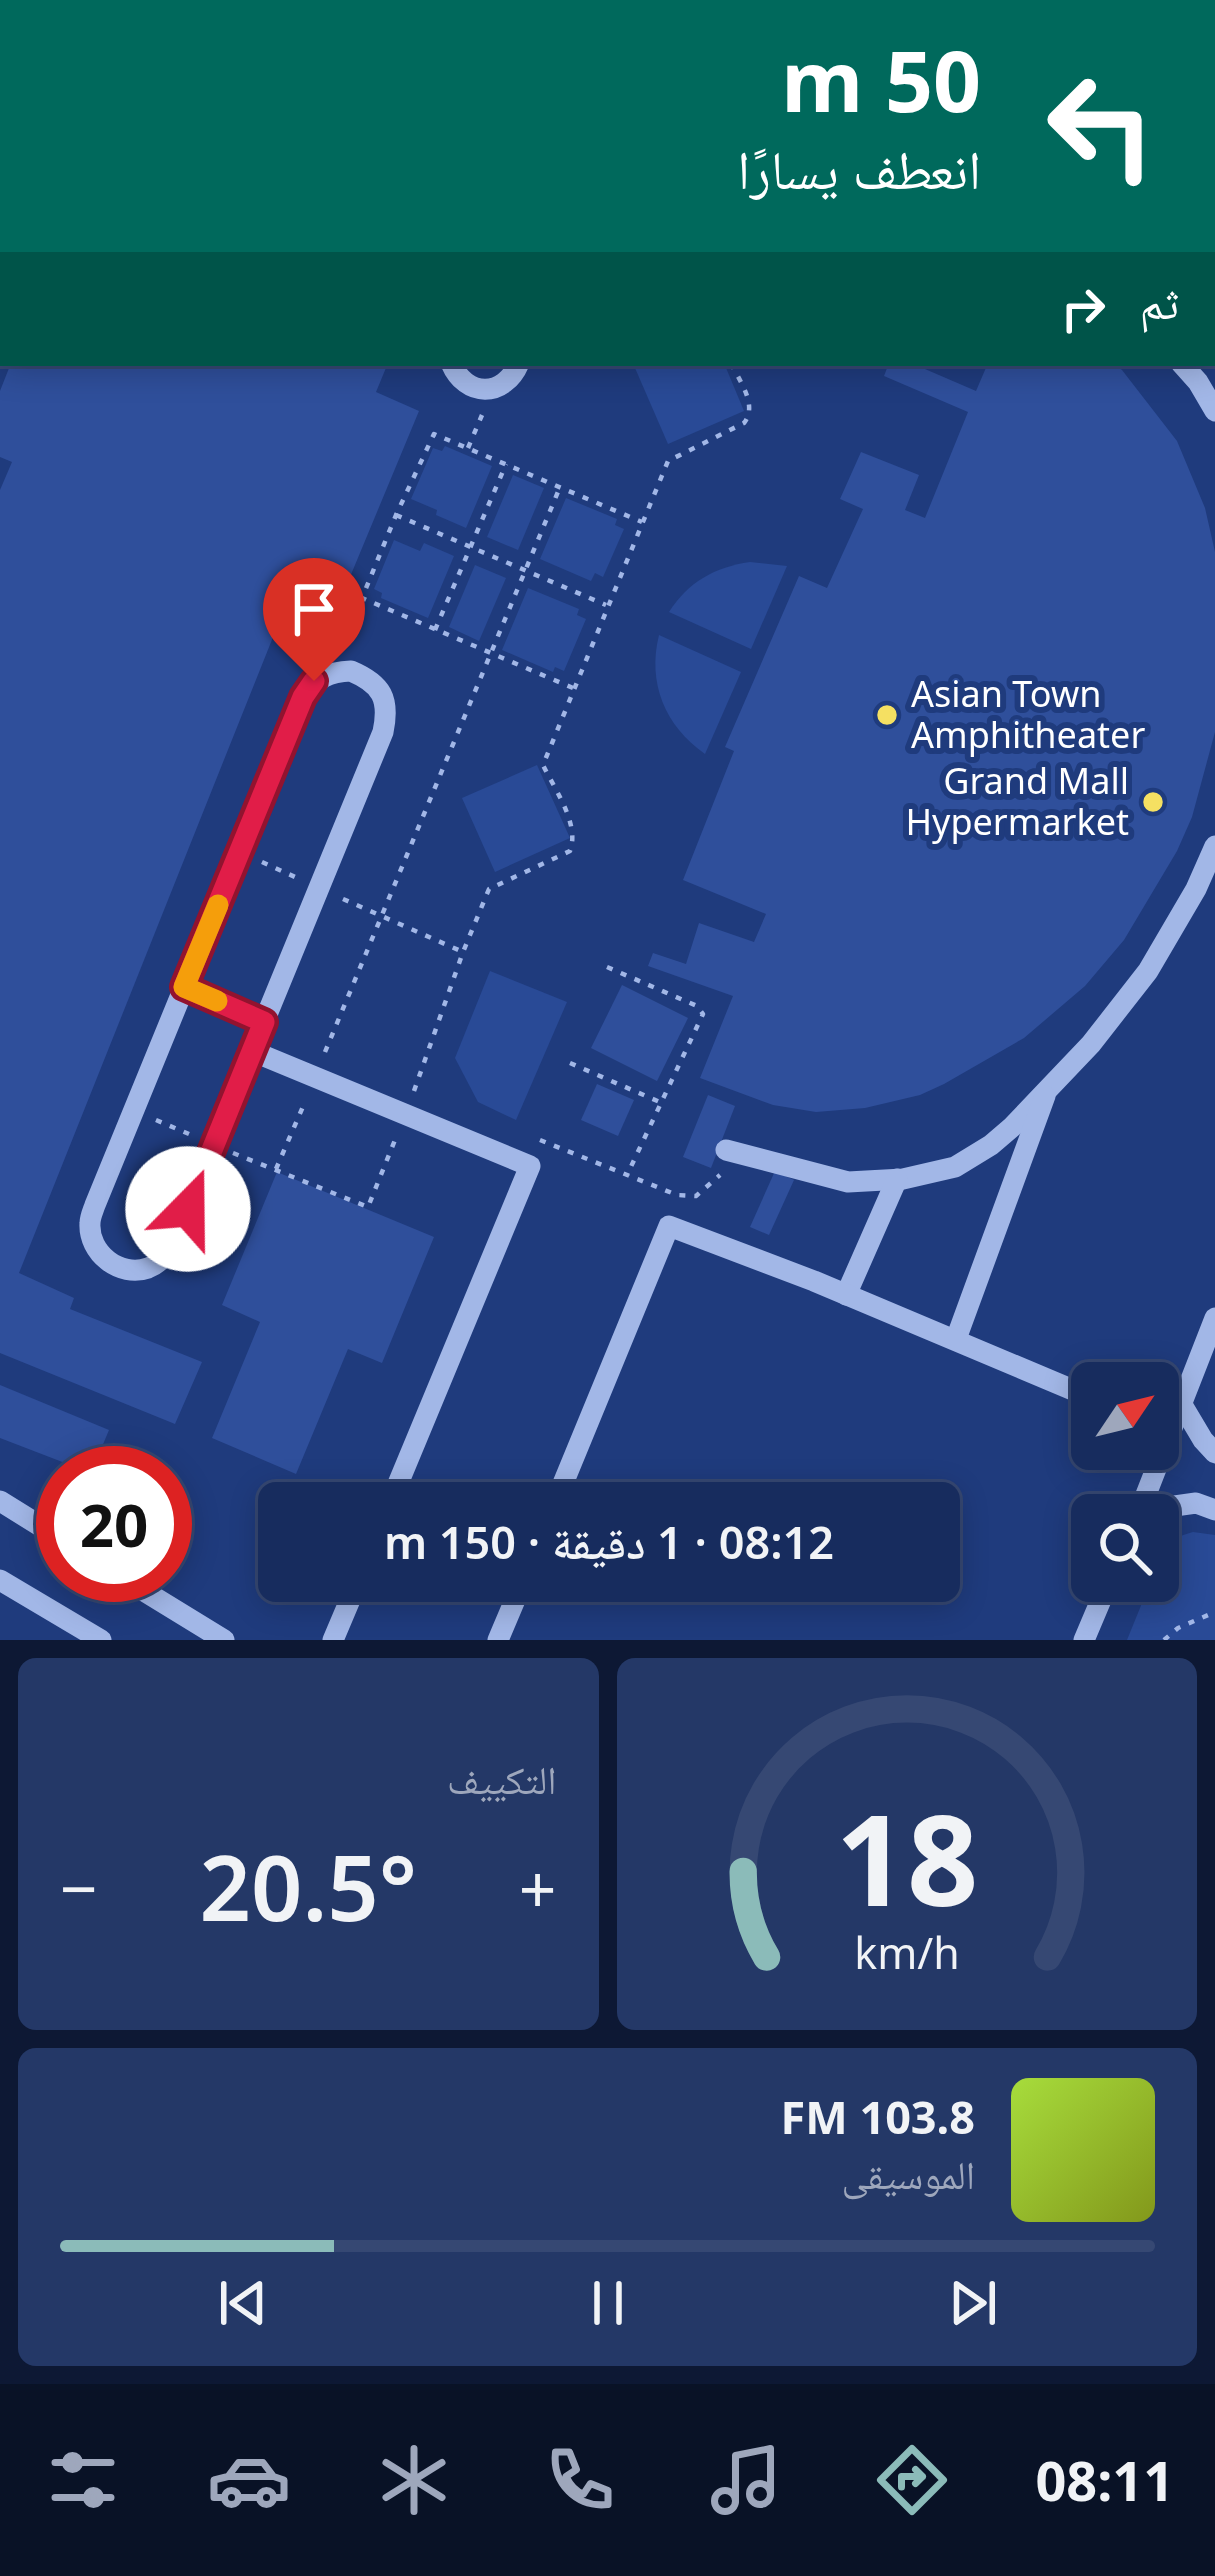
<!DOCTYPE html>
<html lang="ar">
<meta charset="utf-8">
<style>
:root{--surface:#172c5e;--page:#243867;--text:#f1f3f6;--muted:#9ea7bc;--line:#364873;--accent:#8bbbb9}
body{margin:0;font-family:"Noto Sans","Noto Naskh Arabic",sans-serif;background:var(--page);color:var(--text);direction:rtl;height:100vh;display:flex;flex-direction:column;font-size:45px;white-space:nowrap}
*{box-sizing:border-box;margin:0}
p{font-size:39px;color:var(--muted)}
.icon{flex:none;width:66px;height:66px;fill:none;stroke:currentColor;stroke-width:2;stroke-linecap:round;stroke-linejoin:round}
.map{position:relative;height:1640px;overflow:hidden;direction:ltr}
.sheet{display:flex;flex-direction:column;gap:18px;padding:18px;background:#0d1834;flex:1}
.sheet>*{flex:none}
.banner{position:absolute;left:0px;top:0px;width:1215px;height:366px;box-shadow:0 6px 30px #0003,0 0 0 3px var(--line);direction:rtl;background:#00695c;color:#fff;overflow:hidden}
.needle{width:78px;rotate:55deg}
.fabs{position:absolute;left:1071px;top:1362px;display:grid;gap:24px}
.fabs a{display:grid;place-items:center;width:108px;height:108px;border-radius:18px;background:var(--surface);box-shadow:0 6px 30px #0003,0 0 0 3px var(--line);font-size:60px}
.speed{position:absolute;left:36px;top:1446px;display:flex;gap:24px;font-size:60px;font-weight:700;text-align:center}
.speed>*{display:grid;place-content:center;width:156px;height:156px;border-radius:50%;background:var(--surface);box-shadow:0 6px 30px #0003,0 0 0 3px var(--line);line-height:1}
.speed .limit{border:18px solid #d22;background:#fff;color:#111}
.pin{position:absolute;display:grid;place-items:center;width:102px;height:102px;color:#fff;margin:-123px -51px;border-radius:50% 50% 50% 0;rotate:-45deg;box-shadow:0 0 12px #0007}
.pin .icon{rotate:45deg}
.me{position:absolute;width:132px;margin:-66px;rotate:22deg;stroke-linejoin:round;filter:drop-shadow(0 0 9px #0008)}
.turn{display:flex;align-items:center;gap:42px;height:252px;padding:0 36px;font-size:54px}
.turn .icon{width:156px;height:156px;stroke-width:2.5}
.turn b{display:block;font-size:84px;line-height:102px}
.then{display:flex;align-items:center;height:114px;padding:0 36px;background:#0003;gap:24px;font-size:45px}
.big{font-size:90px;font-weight:600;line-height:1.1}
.sheet .tile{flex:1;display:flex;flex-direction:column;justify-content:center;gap:18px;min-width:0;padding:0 42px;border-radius:18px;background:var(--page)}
.sheet .dial{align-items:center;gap:0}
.dial svg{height:312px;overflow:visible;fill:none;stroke:var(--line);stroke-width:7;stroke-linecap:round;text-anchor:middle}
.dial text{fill:var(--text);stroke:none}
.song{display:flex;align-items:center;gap:36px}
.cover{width:144px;height:144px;border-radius:18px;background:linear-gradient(135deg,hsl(80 70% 55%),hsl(70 70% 35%))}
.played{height:12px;border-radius:6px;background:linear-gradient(90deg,var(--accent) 25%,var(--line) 25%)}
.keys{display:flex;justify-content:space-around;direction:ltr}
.heat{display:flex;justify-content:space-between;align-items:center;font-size:66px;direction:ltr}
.sheet .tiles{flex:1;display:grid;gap:18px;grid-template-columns:1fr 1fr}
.tile:last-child{grid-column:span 2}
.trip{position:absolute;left:258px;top:1482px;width:702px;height:120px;border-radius:18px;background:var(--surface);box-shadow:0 6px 30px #0003,0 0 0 3px var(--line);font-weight:600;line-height:120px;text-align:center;direction:rtl}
.tab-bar{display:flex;height:192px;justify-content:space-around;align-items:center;background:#091226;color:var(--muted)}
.tab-bar .icon{width:84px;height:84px}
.tab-bar .current{color:var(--accent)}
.tab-bar b{font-size:54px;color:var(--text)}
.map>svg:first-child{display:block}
</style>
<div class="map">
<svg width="1215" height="1640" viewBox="0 0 1215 1640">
<rect width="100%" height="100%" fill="#1f3b7d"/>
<g fill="#294a96">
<path d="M648,363h76l20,48 -76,33 -33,-76z"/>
<path d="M445,446l47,20 -26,62 -30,-13 1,-5 -26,-11 22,-51 9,3z"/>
<path d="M513,475l31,13 -26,62 -31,-13z"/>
<path d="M566,498l51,21 -2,6 9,4 -21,48 -8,-4 -4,8 -51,-22z"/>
<path d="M394,540l26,11 4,-8 30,13 -26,62 -47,-20 1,-5 -8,-4z"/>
<path d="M750,562l37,4 -36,83 -82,-37c19,-30 46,-45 81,-50z"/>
<path d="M475,565l31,13 -27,63 -30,-14z"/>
<path d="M528,588l51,21 -2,6 9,4 -22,52 -9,-4 -2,5 -51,-22z"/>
<path d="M659,635l82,37 -36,82c-40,-28 -58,-71 -46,-119z"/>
<path d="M537,765l33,73 -75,34 -33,-74z"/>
<path d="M490,971l77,31 -51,118 -38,-18 -23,-44z"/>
<path d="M1193,1532l22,3v105h-88l24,-59h7c0,-29 7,-42 35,-49z"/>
</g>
<g fill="#2f4f9b">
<path d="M11,363h377l-12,29 43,19 -79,190 -45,-19 -276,691 55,25 -4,11 132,53 -27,62 -175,-71v-863l12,-28 -12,-5v-66z"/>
<path d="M889,363h22l65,28 12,-28h125l9,7 55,71 28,67 10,44v180l-23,85 -15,34 -53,89 -39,46 -61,52 -80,46 -24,11 -55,13 -49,4 -43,-7 -73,-27 33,-82 -85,-30 5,-13 33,11 13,-41 55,19 12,-28 -83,-34 51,-129 -9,-4 74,-171 28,12 36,-79 -23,-10 21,-47 58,23 -14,35 20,8 43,-106 -84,-36z"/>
<path d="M622,985l66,33 -31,63 -66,-33z"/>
<path d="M597,1084l37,16 -16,36 -37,-16z"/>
<path d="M708,1095l27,11 -24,62 -28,-11z"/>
<path d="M775,1171l19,9 -25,55 -19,-8z"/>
<path d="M277,1172l157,65 -52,126 -34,-14 -52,125 -84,-36 48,-116 -38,-17z"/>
<path d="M0,1385l109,45 -18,43 -91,-35z"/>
</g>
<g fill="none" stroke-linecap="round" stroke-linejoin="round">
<g stroke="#a2b7e7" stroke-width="4.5" stroke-dasharray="6 9" stroke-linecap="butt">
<path d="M0,256l3,2"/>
<path d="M0,338l3,-7"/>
<path d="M468,448l14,-33"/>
<path d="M396,515l210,90"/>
<path d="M435,630l71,-166"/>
<path d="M341,648l21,-50"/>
<path d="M573,688l-211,-90 34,-83 38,-81 208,88"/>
<path d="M262,862l33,15"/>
<path d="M343,899l120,53"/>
<path d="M607,967l90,39 6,8 -76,161"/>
<path d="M325,1052l235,-565"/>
<path d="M570,1063l92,40"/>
<path d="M414,1091l49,-139 26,-63 81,-38c10,-27 -15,-61 -27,-86l125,-304 76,-38c14,-18 -4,-41 -13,-60"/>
<path d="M156,1120l33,14"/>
<path d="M540,1140l137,55 19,1 24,-21"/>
<path d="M233,1153l135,54 29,-72"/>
<path d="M276,1169l29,-67"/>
<path d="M1164,1640l14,-12 37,-16"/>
</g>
<g stroke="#a2b7e7" stroke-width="21">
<path d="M72,3l1,-3"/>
<path d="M145,3l1,-3"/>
<path d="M595,3l1,-3"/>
<path d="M667,3l1,-3"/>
<path d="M998,3l1,-3"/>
<path d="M0,181l3,-8"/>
<path d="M0,201l3,7"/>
<path d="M1212,255l3,1"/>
<path d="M451,363c15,35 53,35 68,0"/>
<path d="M1181,363l17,19 17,29"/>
<path d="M351,671c31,13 39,28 32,61l-209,509c-7,12 -13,22 -26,27 -28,10 -60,-15 -58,-45 0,-6 3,-12 5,-18l208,-508c14,-19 25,-25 48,-26z"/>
<path d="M184,987l80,35"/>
<path d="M252,1051l278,115 -140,337"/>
<path d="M726,1150l122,32 55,-3 52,-12 36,-22 21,-18 79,-83 57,-73 48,-82 19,-43"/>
<path d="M846,1295l51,-116"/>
<path d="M956,1339l89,-243"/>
<path d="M1181,1403l22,37 12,13"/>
<path d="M0,1501l63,39"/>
<path d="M555,1503l114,-277 145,55 278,117"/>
<path d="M1139,1511l57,-8 19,7"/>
<path d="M1138,1515l77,-197"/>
<path d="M118,1575l106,65"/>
<path d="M0,1580l101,60"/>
<path d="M333,1640l25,-59"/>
<path d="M498,1640l25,-59"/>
<path d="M1084,1640l25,-59"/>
</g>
</g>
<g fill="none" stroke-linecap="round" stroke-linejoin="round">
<g stroke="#92132f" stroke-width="30">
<path id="route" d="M188,1209l76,-187 -80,-35 119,-290 11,-16"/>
</g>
<use href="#route" stroke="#e11d48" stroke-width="21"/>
<path stroke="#f59e0b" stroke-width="21" d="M217,1001l-33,-14 34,-82"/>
</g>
<g fill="#f5e062" stroke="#1f3b7d" stroke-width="4.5">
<circle cx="887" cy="715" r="12"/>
<circle cx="1153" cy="802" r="12"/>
</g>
<g text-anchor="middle" stroke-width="12" stroke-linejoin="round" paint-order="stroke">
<g font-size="36" fill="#fff" stroke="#1f3b7d" text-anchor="start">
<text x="911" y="707">Asian Town<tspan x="911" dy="41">Amphitheater</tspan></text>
<text x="1129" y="794" text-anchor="end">Grand Mall<tspan x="1129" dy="41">Hypermarket</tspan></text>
</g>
</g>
</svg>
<div class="fabs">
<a><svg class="needle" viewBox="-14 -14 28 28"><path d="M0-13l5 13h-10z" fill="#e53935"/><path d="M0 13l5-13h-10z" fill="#9ea7bc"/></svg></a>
<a><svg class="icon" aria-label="search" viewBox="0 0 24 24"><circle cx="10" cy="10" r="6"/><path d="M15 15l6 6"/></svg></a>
</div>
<div class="speed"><div class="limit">20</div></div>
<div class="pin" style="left:314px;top:681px;background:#d93025"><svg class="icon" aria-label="arrive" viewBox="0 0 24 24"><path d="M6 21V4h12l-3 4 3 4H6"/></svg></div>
<svg class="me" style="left:188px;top:1209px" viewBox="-20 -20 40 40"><circle r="19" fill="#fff"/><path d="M0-13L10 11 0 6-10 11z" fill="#e11d48"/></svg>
<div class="trip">08:12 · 1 دقيقة · 150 m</div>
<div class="banner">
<div class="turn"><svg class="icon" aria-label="left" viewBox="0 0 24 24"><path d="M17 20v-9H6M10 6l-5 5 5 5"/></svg><div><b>50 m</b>انعطف يسارًا</div></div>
<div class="then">ثم<svg class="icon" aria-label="right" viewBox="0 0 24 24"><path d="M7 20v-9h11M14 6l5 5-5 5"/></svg></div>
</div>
</div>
<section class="sheet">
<div class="tiles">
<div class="tile dial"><svg viewBox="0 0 100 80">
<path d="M14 69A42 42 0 1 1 86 69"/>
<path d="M14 69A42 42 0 0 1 8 47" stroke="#8bbbb9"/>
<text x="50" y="56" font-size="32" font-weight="700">18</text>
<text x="50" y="72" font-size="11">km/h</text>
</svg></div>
<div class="tile"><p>التكييف</p>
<div class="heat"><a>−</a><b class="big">20.5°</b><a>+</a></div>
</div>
<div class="tile">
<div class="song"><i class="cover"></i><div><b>103.8 FM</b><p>الموسيقى</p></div></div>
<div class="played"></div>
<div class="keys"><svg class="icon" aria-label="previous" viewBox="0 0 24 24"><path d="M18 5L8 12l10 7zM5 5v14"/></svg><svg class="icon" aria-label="pause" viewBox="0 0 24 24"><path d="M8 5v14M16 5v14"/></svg><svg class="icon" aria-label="next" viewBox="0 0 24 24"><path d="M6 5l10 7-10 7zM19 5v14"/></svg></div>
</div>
</div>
</section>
<nav class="tab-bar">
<b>08:11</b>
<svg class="icon current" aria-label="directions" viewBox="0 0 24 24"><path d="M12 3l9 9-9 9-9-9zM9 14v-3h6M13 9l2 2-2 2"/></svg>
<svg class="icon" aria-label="music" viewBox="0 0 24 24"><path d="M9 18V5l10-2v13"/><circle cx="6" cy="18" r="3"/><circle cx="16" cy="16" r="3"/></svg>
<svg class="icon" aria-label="phone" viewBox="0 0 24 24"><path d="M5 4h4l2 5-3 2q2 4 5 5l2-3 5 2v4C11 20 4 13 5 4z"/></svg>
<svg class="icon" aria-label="climate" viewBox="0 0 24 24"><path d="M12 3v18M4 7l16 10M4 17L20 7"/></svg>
<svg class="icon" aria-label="car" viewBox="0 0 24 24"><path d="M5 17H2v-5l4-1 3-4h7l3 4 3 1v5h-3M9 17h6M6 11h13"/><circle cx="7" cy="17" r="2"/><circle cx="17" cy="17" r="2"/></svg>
<svg class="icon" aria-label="filters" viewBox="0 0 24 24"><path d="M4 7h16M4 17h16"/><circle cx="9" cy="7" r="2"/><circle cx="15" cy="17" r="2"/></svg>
</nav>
